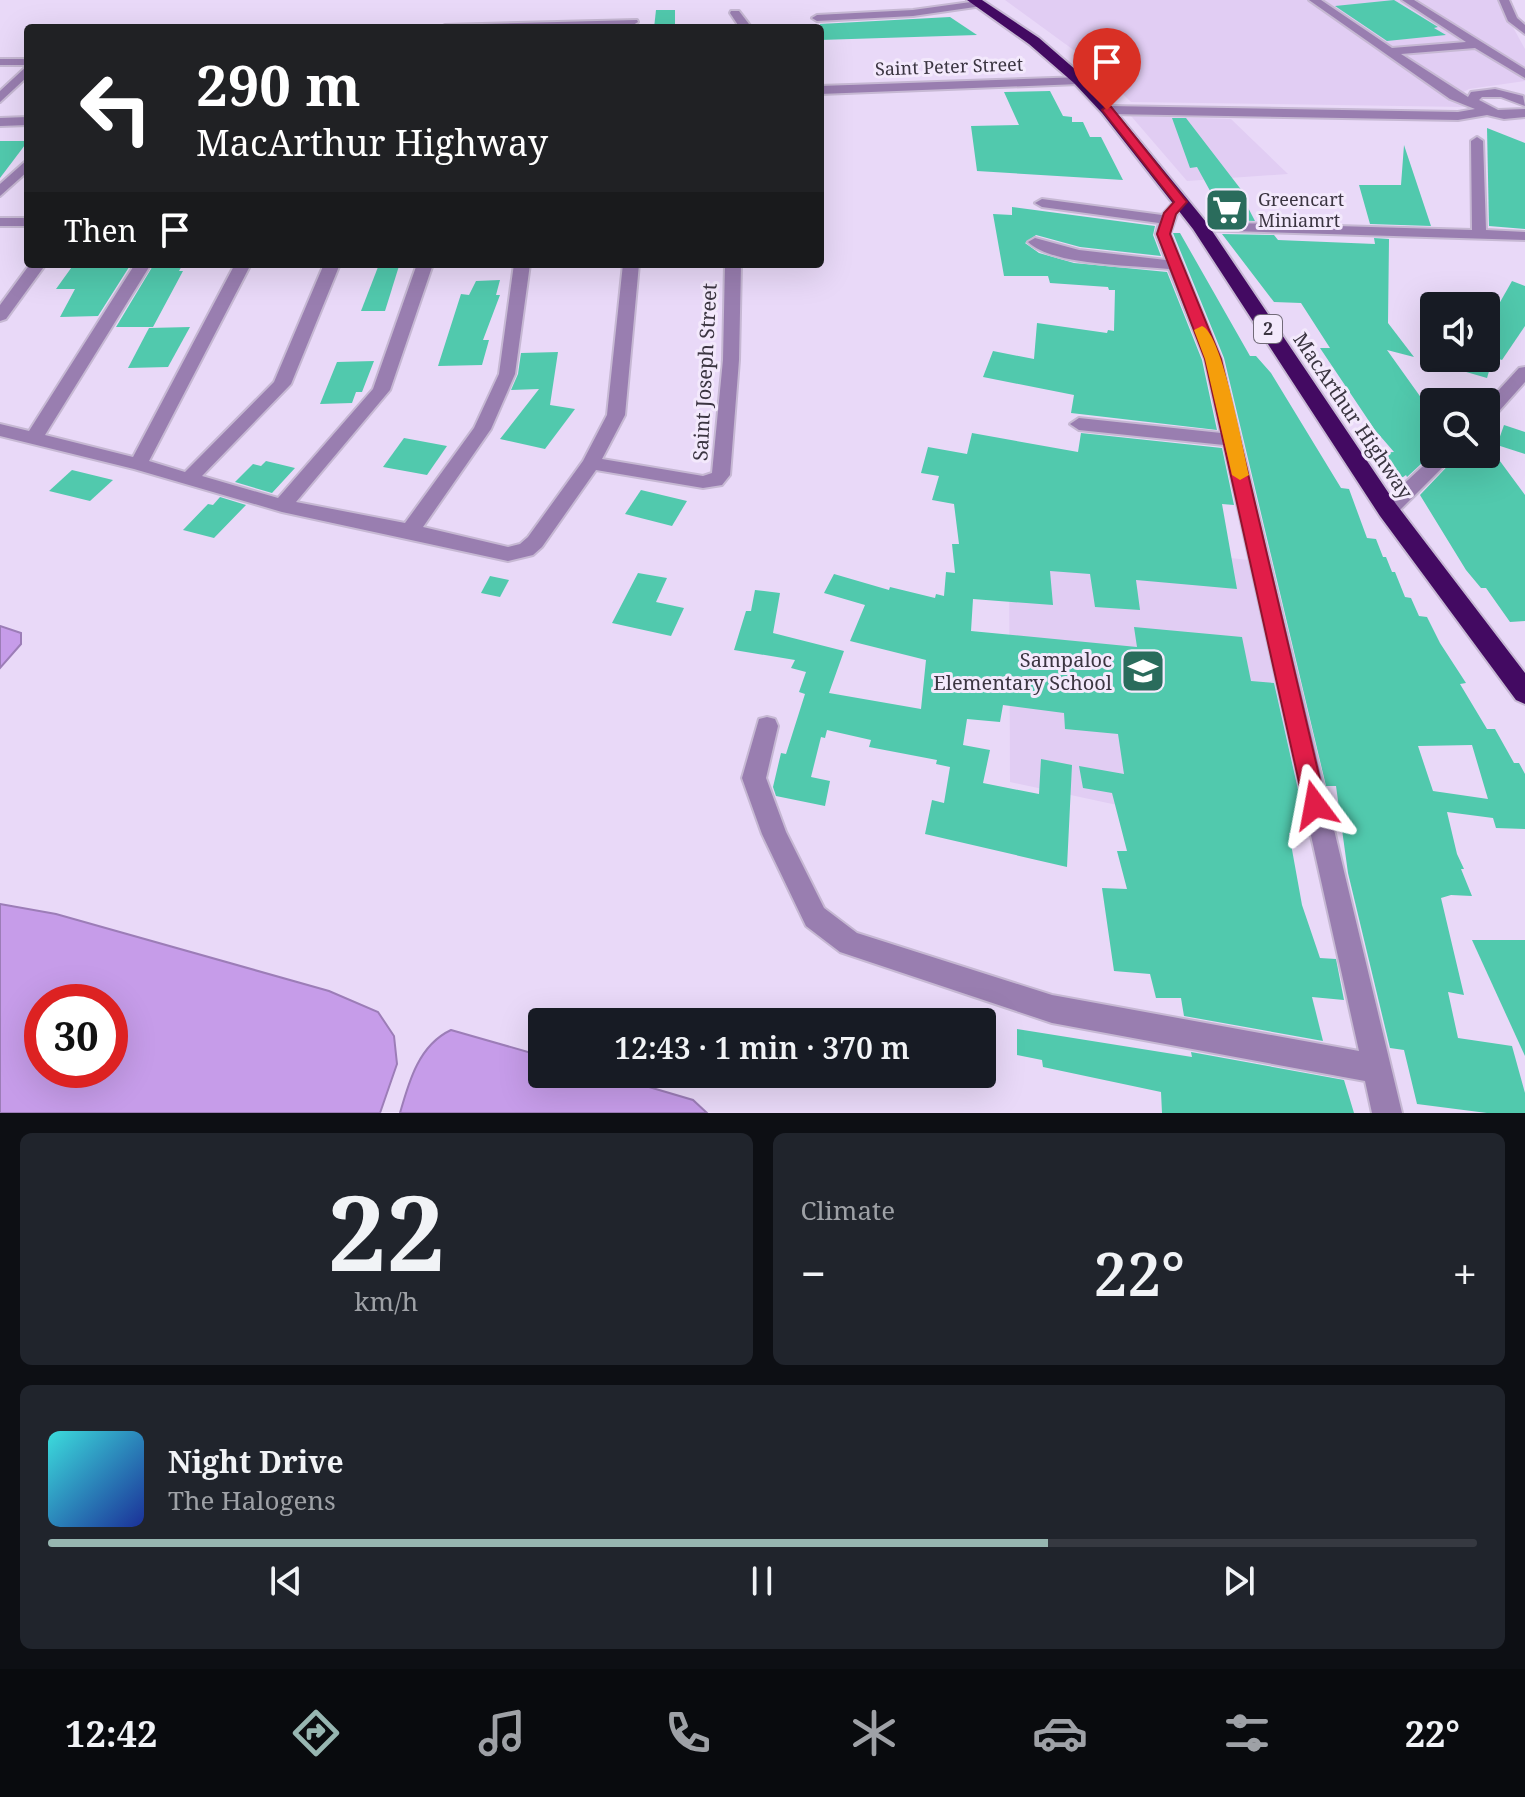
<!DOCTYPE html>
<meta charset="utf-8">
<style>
:root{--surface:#171b24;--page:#20242c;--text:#f1f3f6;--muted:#9ea1a6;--line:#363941;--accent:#97b6b1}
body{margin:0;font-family:"Noto Serif",serif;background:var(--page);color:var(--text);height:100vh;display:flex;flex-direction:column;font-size:30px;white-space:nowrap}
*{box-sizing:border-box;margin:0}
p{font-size:26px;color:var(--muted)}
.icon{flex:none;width:44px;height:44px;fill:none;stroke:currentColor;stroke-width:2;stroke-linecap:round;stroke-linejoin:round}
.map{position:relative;height:1113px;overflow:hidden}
.details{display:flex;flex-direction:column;gap:20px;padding:20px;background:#0d0f14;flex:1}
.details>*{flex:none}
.guide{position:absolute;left:24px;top:24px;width:800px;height:244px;border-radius:8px;box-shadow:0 8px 32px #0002;background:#202124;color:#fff;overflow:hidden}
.tools{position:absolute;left:1420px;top:292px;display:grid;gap:16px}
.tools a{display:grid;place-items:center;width:80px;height:80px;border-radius:8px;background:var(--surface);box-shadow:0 8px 32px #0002;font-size:40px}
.speed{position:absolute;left:24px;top:984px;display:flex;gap:16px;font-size:40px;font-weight:700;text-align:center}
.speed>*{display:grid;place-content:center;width:104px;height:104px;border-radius:50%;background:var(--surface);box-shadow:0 8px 32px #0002;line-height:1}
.speed .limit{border:12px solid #d22;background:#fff;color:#111}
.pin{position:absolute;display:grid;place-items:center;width:68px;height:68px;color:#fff;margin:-82px -34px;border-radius:50% 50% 50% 0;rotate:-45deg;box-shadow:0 0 8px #0007}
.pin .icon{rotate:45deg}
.me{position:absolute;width:88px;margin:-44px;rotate:347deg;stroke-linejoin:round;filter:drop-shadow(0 0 6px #0008)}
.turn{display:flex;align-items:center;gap:28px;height:168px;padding:0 40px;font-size:36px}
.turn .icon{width:104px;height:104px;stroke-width:2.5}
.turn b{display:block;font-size:56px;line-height:68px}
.then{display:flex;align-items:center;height:76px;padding:0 40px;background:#0003;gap:16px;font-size:30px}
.big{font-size:60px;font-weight:600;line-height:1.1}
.details .widget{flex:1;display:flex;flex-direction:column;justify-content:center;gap:12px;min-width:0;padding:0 28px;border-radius:12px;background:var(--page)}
.details .dial{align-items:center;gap:0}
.dial b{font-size:104px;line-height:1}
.song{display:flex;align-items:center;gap:24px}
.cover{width:96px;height:96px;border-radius:12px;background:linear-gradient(135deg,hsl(180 70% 55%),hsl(230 70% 35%))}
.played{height:8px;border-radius:4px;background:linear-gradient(90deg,var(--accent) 70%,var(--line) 70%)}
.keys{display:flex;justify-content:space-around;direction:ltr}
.heat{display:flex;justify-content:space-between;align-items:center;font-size:44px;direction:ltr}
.details .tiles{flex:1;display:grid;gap:20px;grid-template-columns:1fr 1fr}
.widget:last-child{grid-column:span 2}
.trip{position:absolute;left:528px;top:1008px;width:468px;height:80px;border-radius:8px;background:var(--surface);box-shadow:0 8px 32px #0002;font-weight:600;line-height:80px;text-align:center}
.tab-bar{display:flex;height:128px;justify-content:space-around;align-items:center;background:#090b0e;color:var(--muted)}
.tab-bar .icon{width:56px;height:56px}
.tab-bar .active{color:var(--accent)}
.tab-bar b{font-size:36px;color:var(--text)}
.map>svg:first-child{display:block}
</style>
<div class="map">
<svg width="1525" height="1113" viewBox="0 0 1525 1113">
<rect width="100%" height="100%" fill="#e9d9f8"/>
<g fill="#e1cdf3">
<path d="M1005,0h493l27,49v32l-56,8 -9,5 5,13 -334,-5 -41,-40z"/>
<path d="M1131,116l100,3 57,55 -101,7z"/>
<path d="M1009,535l240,25 68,281 -107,-16 -200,-43z"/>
</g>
<g fill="#c69ce9" stroke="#9c7db7" stroke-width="2" fill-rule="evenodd">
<path d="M0,626l21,7v11l-21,24z"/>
<path d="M0,904l56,10 273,77 49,21 16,24 3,28 -17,49h-380zM42,1002h68v68h-68z"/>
<path d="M451,1030l91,26v18h63l88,26 14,13h-307c9,-32 19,-68 51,-83z"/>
</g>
<g fill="#51c9ad" fill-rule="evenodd">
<path d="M1394,0l44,27 -4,1 12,7 -59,6 -52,-35z"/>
<path d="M656,10h19v18h-21z"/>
<path d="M950,17l27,18 -157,5v-16z"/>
<path d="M1050,91l13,25 9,1v5h11l7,15h11l22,43 -146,-9 -6,-45 48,-1 -15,-33z"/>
<path d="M1172,118h14l60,78h-4l13,25 -29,-1 -29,-53 -7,1z"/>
<path d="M1487,128l38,15v86l-36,-3z"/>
<path d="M0,141h28l-28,37z"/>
<path d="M1404,145l27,81 -61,-2 -11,-39h42z"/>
<path d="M1012,207l143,19 -2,9 8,21 -81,-9 -44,-12 -11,8 14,10 35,10 93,9 35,88 15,70 -146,-17 3,-18 -91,-18 10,-26 41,8 3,-36 70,10 1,-3 6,1 1,-41h-6l-1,-3 -58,-4 -2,-7h-44l-11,-62 19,1z"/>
<path d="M1173,233h7l70,123h6l15,17 70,115 8,1 18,49 9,1 7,18h3l6,15h3l10,25 6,1 8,18 8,1 13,26 26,40 -6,1 27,45h8l19,34h5l6,11v55l-29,-1 -3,-10 -46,-6 10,42 7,15h-3l11,27 -21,-1 -10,3 23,97 -16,-3 10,46 54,8 13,47v20h-38l-70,-9 -13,-54 -14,-2 -42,-175 -12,-87h-10l-102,-428zM1472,745l16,54 -55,-8 -15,-45z"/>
<path d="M1222,234l52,1 4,5 97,4 -1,-6 15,1 -1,84 26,34 -27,-7 40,56 7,-1v47l-27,25 -1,-2 -10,7 -21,-29 19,-1 -19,-22 -55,-82h10l-29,-45 -27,-1z"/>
<path d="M74,264h57l-33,52 -38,1 15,-28h-19z"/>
<path d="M154,264h29l-4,7h4l-30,56h-37z"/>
<path d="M399,266l-14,45h-24l17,-44z"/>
<path d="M500,280l-4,15h4l-17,45h6l-7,25 -44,1 23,-72 8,1 7,-14z"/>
<path d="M1512,281l13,5v40l-23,34 -16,-6v-27z"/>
<path d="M190,327l-22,40 -40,1 21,-40z"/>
<path d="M558,352l-8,53 25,4 -30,40 -45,-10 39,-50 -28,1 7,-16 3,-21z"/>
<path d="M1436,358h57l-6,20 -52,-15z"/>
<path d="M374,361l-12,31h-6l-4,11 -32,1 17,-42z"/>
<path d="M1504,425l21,7v22l-28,-9z"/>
<path d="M972,433l106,19 3,-19 141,15 12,57 -12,-1 15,85 -101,-9 4,30 -45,-3 -5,-33 -40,-3 3,34 -80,-6 -2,32 166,16 -3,-20 108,10 9,44 23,2 34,151 -19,-1 13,72 18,53 16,1 8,41 -32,-3 11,44 -139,-25 -3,-18h-25l-6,-24 -36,-3 -12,-83 25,1 -10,-38h10l-15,-58 -29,-5 -4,-22 45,8 -6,-40 -53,-5 -1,-16 -61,-8 -3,17 -33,-3 -4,26 27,5 -7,33 56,11 2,-35 31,6 -5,102 -142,-33 7,-34 12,3 6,-36 -14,-3 1,-4 -68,-13 2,-7 -44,-10 -2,8 -4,-1 -10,40 19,4 -5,25 -49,-10 -3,-9 8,-34 5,1 19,-60 -6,-2 7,-20 -15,-4 4,-8 -61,-10 12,-39h5l4,-21 25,3 -7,40 71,18 -15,42 92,16 5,-49 -76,-19 15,-36 -41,-12 10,-19 55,16 1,-3 45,11 1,-4 8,2 2,-24 9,1 -3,-29h7l-5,-40 -22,-4 7,-24 -18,-3 7,-26 39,7z"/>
<path d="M404,438l43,8 -20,29 -44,-8z"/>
<path d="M1494,453l31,42v126l-15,1 -24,-34h-5l-15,-18 -46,-75 39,-41z"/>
<path d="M266,461l29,7 -23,25 -37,-11 18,-18 8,2z"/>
<path d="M72,470l41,10 -23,21 -41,-10z"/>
<path d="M641,490l46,11 -15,25 -47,-12z"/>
<path d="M220,497l26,8 -32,33 -31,-8 25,-26 5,1z"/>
<path d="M638,573l29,5 -11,24 28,6 -13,28 -59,-13z"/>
<path d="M490,576l19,4 -9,17 -19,-4z"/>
<path d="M1472,940h53v116z"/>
<path d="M1017,1029l175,28 -1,-5 153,28 10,33h-192l-1,-21 -118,-25 -1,-7 -25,-5z"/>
</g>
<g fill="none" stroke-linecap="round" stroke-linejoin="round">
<g stroke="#c6b8d3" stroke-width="4">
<g id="minor">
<path d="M1309,0h12l71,48 74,-6 -64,-42h12l111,69v9l-50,-30 -74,6 67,43 3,-5 24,-3 28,7 2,10 -24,-9h-19l-3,3 19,10 27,-1v8l-21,2 -17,-4 -29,5 -351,-6 -6,-4 6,-4 351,6 17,-3 -25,-10z"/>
<path d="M1499,0h10l8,18 8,7v9l-17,-13z"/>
<path d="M978,1l4,1v4l-69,10 -96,5 -5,-3 5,-3 96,-5z"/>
<path d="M731,11h8l13,17h-12l-10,-15z"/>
<path d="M637,20l1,2 -5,3 -194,3 6,-3z"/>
<path d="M0,59h28v17l-28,26v-11l28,-26h-28z"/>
<path d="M1083,77v6l-4,1 -259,10v-8z"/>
<path d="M28,117v8l-28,1v-8z"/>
<path d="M1477,137l6,4 3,89 39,2v8l-325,-10 -7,-4 7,-4 272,8 -1,-89z"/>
<path d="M28,159v12l-28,25v-12z"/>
<path d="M1181,198l7,4 -11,12 -7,20 51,125 181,754h-30l-7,-32 -313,-58 -212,-71 -34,-26 -44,-92 -20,-56 17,-59 8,-2 8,2 3,7 -12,52 20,54 38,76 33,25 195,62 307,56 -135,-606 -145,-15 -9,-6 9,-6 142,15 -16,-74 -36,-90c-35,-4 -116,-3 -141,-27l7,-4 44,12 87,10 -10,-26 3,-11 -117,-16 -7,-4 7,-4 120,16 14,-16z"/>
<rect x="0" y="218" width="28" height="8"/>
<path d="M30,264h16l-40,55 -6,2v-16z"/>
<path d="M135,264h16l-106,171 88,22 102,-193h16l-102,197 36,11 89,-90 50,-118h16l-49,120 -89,92 76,22 95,-109 44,-125h16l-43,126 -94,112 109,21 69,-95 25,-54 15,-110h16l-15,110 -24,55 -68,98 85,20 12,-3 8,-7 55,-76 24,-46 16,-151h16l-14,151 -23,44 101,17 9,-3 11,-113 2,-96h16l-2,96 -9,115 -8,10 -19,3 -107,-18 -54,77 -9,8 -25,6 -226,-49 -148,-43 -134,-33v-12l29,7z"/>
<path d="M1525,367v15l-33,37 -6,1v-16l33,-36z"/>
<path d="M1436,454h20l-61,61h-14l-3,-5 3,-5z"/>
</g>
</g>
<g stroke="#c6b8d3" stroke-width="4">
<path id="highway" d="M967,0h15l57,38 45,39 28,30 94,115 190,282 129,169v31l-9,-4 -136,-184 -187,-287 -91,-116 -28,-30 -45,-39z"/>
</g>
<use href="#minor" fill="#997eb0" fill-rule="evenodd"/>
<use href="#highway" fill="#430a62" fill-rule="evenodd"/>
</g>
<path fill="#e11d48" stroke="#92132f" stroke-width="2" d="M1107,106l4,1 76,95 -11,12 -6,20 51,125 105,446 -3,7 -8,3 -7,-3 -4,-7 -99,-446 -48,-125 7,-21 10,-11 -72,-92z"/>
<path fill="#f59e0b" d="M1202,326c20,7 41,124 47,149l-9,5 -8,-5 -27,-116 -11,-29z"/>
<defs>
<g id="supermarket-square" transform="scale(2.3)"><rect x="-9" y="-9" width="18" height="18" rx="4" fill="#2a6c5c" stroke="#f3e9fc"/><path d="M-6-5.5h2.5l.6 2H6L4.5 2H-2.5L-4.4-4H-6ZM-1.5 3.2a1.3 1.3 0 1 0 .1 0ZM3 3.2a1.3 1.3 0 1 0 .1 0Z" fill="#fff"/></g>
<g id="school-square" transform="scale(2.3)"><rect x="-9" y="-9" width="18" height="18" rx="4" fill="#2a6c5c" stroke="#f3e9fc"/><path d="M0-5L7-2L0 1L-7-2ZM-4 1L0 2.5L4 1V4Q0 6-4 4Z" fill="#fff"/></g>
</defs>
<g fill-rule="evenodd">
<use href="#supermarket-square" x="1227" y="210"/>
<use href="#school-square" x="1143" y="671"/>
</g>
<g text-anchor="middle" stroke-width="6" stroke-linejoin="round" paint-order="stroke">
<g font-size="18" fill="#3b3541" stroke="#f3e9fc">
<text transform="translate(949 67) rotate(-2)" y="6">Saint Peter Street</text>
</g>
<g font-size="18" fill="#3b3541" stroke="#f3e9fc" text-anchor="start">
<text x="1258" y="206">Greencart<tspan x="1258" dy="21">Miniamrt</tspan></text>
</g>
<rect fill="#f3e9fc" stroke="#726b79" stroke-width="2" x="1254" y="315" width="28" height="28" rx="6"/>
<g font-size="18" font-weight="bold" fill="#3b3541">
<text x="1268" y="335">2</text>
</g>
<g font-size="20" fill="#3b3541" stroke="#f3e9fc">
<text transform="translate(705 372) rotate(-87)" y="7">Saint Joseph Street</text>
<text transform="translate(1353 416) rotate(56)" y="7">MacArthur Highway</text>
</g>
<g font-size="20" fill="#3b3541" stroke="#f3e9fc" text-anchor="end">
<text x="1112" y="667">Sampaloc<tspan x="1112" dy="23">Elementary School</tspan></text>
</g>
</g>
</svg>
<div class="tools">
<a><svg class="icon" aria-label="sound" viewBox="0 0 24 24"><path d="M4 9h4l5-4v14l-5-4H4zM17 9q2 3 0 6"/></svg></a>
<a><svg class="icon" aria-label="search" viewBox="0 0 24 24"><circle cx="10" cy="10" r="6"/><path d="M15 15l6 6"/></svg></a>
</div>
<div class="speed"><div class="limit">30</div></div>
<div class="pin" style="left:1107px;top:110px;background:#d93025"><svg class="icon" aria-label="arrive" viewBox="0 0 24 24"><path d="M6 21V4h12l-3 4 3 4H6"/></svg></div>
<svg class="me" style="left:1315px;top:805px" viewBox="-20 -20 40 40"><path d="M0-17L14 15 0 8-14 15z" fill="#e11d48" stroke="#fff" stroke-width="4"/></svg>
<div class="trip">12:43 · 1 min · 370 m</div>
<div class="guide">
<div class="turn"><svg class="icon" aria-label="left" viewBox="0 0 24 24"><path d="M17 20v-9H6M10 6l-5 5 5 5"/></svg><div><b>290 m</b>MacArthur Highway</div></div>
<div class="then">Then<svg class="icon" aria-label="arrive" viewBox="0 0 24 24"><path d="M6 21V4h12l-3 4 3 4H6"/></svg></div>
</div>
</div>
<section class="details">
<div class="tiles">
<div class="widget dial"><b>22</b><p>km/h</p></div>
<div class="widget"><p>Climate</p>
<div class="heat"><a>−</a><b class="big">22°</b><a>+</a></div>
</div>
<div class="widget">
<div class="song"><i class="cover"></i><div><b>Night Drive</b><p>The Halogens</p></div></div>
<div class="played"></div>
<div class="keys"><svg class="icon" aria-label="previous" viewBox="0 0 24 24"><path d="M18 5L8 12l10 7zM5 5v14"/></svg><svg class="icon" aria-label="pause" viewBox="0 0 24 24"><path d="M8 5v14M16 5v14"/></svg><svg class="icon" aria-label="next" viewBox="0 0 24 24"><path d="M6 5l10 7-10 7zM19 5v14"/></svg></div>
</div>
</div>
</section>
<nav class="tab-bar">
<b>12:42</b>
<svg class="icon active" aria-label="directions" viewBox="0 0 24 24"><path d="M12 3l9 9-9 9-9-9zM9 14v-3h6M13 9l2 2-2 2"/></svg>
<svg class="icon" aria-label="music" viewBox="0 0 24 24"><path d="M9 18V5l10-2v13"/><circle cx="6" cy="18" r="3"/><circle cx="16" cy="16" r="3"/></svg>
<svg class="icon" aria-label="phone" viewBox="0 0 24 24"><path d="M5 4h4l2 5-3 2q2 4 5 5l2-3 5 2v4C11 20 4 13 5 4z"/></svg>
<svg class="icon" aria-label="climate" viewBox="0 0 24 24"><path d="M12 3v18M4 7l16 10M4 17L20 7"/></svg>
<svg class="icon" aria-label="car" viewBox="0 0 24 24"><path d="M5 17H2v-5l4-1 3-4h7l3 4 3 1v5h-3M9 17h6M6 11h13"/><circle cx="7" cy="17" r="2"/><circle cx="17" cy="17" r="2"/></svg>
<svg class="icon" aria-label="filters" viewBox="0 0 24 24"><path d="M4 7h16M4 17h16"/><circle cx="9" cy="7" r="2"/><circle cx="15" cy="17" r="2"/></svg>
<b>22°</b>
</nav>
